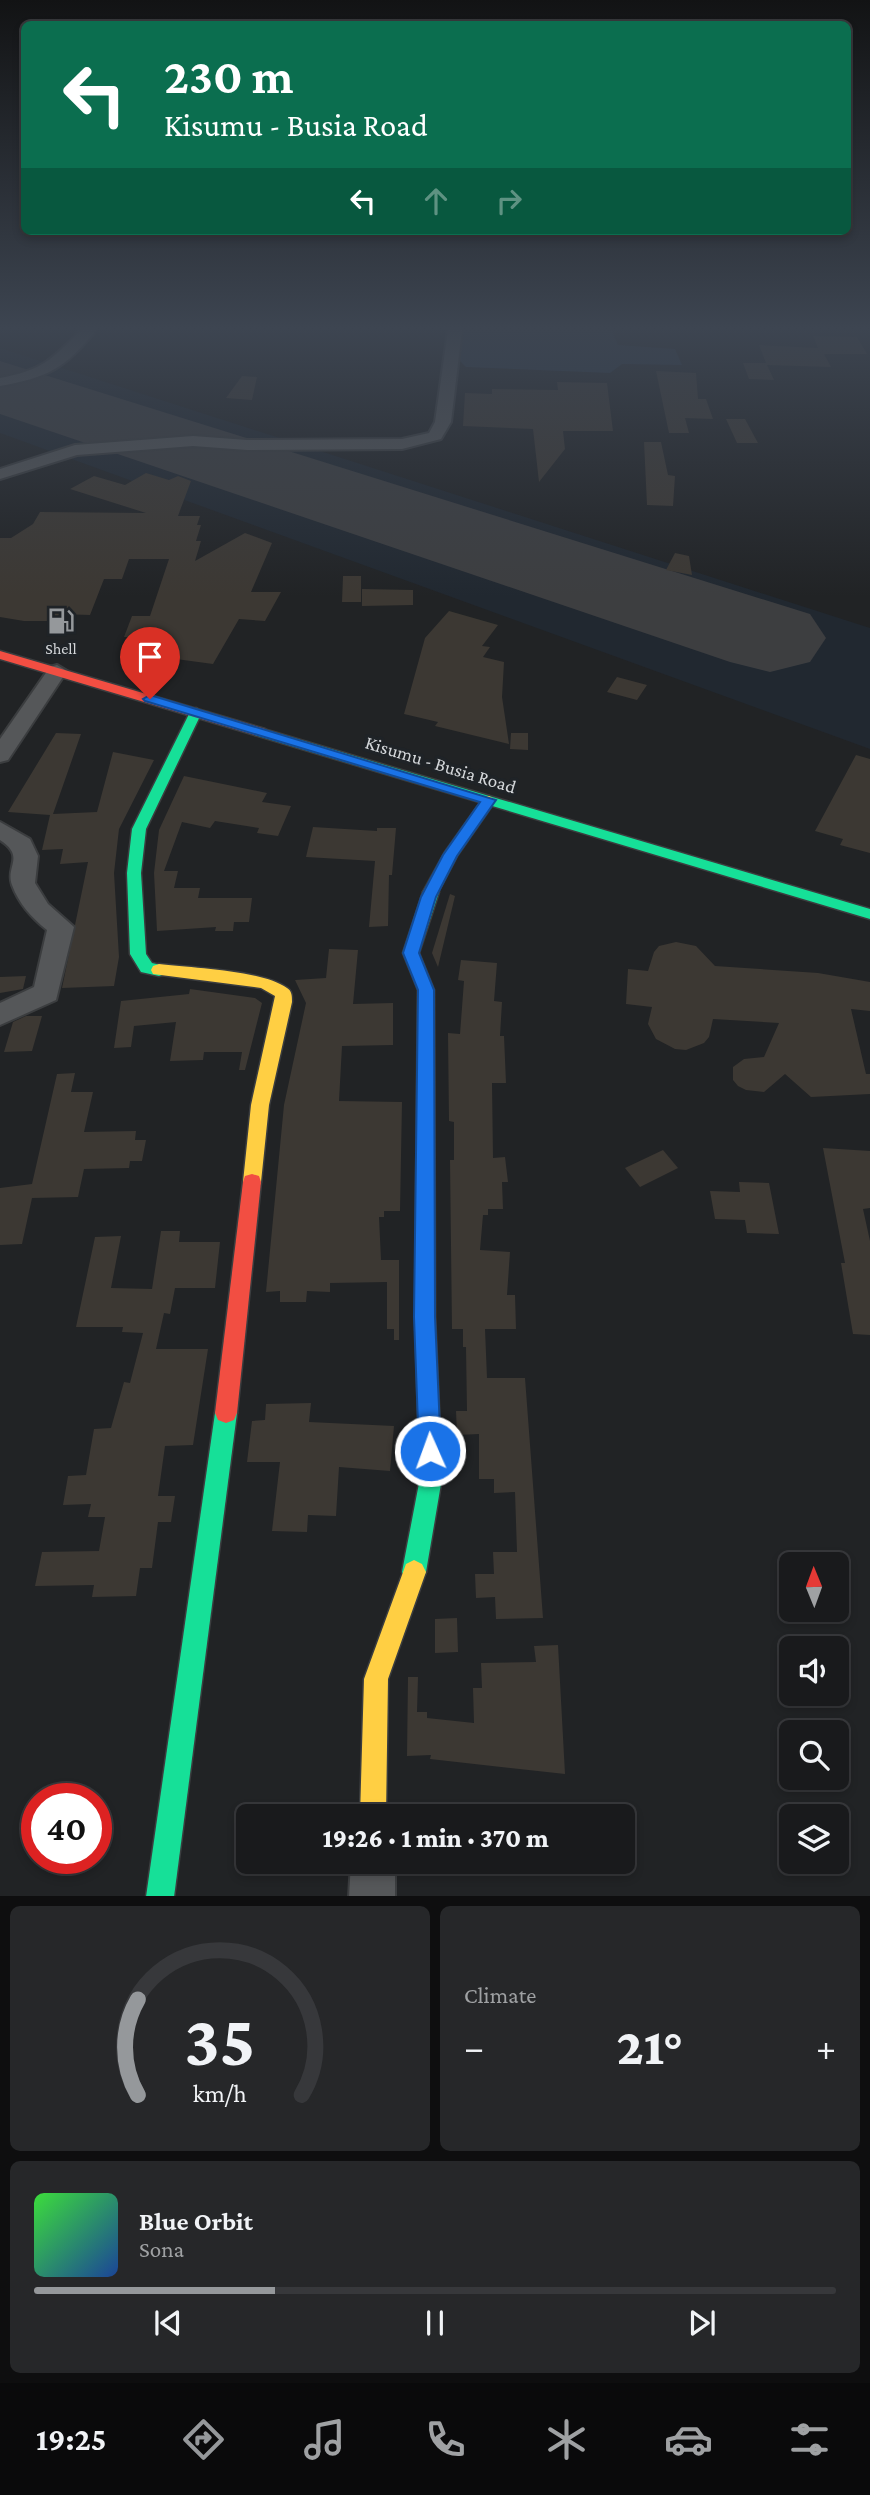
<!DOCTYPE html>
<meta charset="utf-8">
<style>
:root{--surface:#191a1c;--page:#262729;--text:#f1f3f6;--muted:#9fa1a3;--line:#37383b;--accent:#95989b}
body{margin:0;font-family:"Crimson Pro",serif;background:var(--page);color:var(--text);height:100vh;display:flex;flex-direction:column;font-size:26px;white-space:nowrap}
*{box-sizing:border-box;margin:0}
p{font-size:23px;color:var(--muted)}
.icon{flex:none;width:38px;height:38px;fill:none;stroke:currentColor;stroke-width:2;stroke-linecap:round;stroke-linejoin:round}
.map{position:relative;height:1896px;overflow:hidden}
.details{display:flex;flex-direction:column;gap:10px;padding:10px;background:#0e0e0f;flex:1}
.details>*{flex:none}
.banner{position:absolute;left:21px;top:21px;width:830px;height:214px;border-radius:10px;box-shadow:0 4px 10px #0003,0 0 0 2px var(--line);background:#0b6e4f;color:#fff;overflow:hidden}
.needle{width:46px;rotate:359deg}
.tools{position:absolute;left:779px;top:1552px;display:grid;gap:14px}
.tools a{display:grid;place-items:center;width:70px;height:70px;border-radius:10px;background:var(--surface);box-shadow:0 4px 10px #0003,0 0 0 2px var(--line);font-size:35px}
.speed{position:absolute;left:21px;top:1783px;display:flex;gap:14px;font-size:35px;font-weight:700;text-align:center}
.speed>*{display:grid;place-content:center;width:91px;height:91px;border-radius:50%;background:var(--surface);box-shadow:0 4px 10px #0003,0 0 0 2px var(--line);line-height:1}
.speed .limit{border:10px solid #d22;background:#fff;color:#111}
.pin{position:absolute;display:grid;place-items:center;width:60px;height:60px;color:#fff;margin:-72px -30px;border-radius:50% 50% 50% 0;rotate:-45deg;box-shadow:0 0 7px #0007}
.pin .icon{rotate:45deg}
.me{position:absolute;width:77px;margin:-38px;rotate:358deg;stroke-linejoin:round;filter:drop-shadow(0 0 5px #0008)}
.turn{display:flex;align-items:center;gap:24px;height:147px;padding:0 28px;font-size:32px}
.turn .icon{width:91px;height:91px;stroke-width:2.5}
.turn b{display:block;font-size:49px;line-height:60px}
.lanes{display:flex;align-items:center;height:66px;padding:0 28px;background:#0003;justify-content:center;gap:35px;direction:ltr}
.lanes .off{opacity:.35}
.big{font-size:52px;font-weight:800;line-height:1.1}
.details .tile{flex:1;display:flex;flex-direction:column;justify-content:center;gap:10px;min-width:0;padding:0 24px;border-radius:10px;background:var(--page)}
.details .dial{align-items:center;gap:0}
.dial svg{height:182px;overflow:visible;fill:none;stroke:var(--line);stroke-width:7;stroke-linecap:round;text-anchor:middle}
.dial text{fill:var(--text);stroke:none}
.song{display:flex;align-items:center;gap:21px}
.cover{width:84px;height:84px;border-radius:10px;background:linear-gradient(135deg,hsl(120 70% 55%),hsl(220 70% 35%))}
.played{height:7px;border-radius:4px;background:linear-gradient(90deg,var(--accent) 30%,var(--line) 30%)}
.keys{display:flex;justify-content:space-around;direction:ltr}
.heat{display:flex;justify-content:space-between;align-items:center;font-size:38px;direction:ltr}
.details .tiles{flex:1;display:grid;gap:10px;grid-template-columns:1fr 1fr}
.tile:last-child{grid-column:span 2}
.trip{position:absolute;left:236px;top:1804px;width:399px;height:70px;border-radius:10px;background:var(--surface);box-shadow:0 4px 10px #0003,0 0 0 2px var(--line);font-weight:800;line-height:70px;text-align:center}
.dock{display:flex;height:112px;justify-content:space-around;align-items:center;background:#0a0a0b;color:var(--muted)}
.dock .icon{width:49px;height:49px}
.dock .current{color:var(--accent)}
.dock b{font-size:32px;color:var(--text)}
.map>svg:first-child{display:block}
</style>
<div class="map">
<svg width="870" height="1897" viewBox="0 0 870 1897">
<rect width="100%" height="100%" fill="#212325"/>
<path fill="#212830" d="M0,348l870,280v121l-870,-316z"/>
<path fill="#2a394a" d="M462,330h144l6,1 6,14 57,4 7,16 -60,-1 -12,9 -144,-6 -11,-11z"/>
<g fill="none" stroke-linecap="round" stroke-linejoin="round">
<path fill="#3d3e40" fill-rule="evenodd" d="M0,361l810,253 16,24 -16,24 -40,10 -40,-10 -730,-248z"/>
</g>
<g fill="#3c3833">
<path d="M813,336l44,1 10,17h-43l7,13 -64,-2 7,15 -25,-1 -6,-16h23l-7,-18 59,3z"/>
<path d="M656,371l40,2 2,26h8l7,20 -28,-1 4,15h-20z"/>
<path d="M242,376l15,1 -5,23 -26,-2z"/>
<path d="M557,382l50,1 6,48h-50l2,18 -26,33 -6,-53 -70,-3 2,-33 27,1v-5l66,1z"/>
<path d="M726,419h19l13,24h-21z"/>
<path d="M644,442h17l7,33 7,1 -2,30 -26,-1z"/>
<path d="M146,473l23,7 9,-4 13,5 -13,35h22l-3,9h4l-5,16h5l-6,20 50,-28 27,10 -21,49h30l-16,29 -26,-2 -26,45 -37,-5 3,-4 -41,-2 8,-15 -22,-1 8,-21h18l19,-57h-40l-7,20h-18l-14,36 -31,-1 -2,7h-33l-24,-4v-79h11l22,-14 7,-12 106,1 -76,-24 24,-13 31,9z"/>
<path d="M675,553l14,3 3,19 -26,-5z"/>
<path d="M343,576h18v26h-19z"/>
<path d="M362,589l51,1v15l-51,1z"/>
<path d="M449,611l49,14 -16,21 8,1 -7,10 21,5 -2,35 7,47 -74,-18 3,-4 -34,-8 21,-76z"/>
<path d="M617,677l30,8 -10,15 -30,-8z"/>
<path d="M56,733l25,1 -28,80 44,-2 16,-60 41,8 -35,69 -5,44 5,84 -5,29 -52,2 26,-126 -28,2 3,-15 -21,1 8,-35 -42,-3z"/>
<path d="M511,733h17v17l-18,-1z"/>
<path d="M856,755l14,4v94l-30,-8 3,-6 -28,-8z"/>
<path d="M184,776l83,17 -5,9 29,4 -13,30 -21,-3 2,-5 -44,-7 -5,7 -28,-6 -18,49h14l-4,17h26l-2,10h54l-3,24h-15l-1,9h-18l1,-4 -59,4 -3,-58 5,-43z"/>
<path d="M313,827l64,4v-3h19l-4,47h-3l-1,51 -19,1 6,-66 -69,-4z"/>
<path d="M450,894l5,2 -17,71 -6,-14z"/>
<path d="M676,942l20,4 19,20 103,7 52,9v29l-19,-2 15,65h4v20l-59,3 -26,-23 -21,18 -18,-2 -8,-4 -5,-6v-13l11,-8 20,-2 15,-34 -66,-4 -4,18 -5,6 -18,7 -11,-1 -19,-10 -8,-15 4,-17 -26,-3 2,-35 20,2 6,-19 5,-6z"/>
<path d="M329,949l29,1 -5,54 40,-1v42l-51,1 -3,55 63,1 -2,109h-16v6h-5l2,43h18v80h-5v-11h-7v-47l-57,1v9l-23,-1 -1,11h-26v-11l-14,1 18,-187 22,-102 -11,-23 31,-2z"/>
<path d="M461,960l36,3 -3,38 8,1 -2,34h4l2,47h-14l1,75 12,-1 3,25h-6l1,27h-15v6h-5l-3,35 30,2 -3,43h8l1,34h-31l2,49h38l18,240 -47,1 -1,-22 -19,1 -1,-24h19l-1,-22h24l-2,-60 -21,1v-14h-15v-45l-22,1 -1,-24h11l-1,-64h-3v-18h-11l-2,-169h4v-38l-5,-1 -1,-88 12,1 4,-53 -6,-1z"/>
<path d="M26,976l-3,13 -23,4v-16z"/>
<path d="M190,989l65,9 7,5 -17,67h-6l3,-18h-38l-1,8 -33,1 6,-39 -42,4 -3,21 -17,1 7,-47 68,-7z"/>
<path d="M26,1016h16l-10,35 -28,1 9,-30z"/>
<path d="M75,1073l-4,19h22l-9,40 52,-1 -1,9h11l-4,21h-12l-1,7 -45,1 -6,28 -46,1 -10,46 -22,1v-57l32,-4 25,-110z"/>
<path d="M823,1148l47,3v57l-7,1 7,32v94l-17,-1 -12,-71h4z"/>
<path d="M663,1150l15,18 -38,19 -15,-19z"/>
<path d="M739,1182l30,1 10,51 -32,-1 -2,-13 -30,-1 -5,-28 30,1z"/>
<path d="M161,1231h19l-1,11h41l-5,46h-40l-5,26 -6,-1 -8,36h52l-15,96 -28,1 -7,50h17l-4,26h-13l-6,46h-12l-4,28 -44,1 2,-12 -59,1 7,-34 57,-1 6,-34h-17l3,-13 -28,1 5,-29 18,-1 8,-46 17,-1 13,-46 6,1 13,-50 -21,-1 1,-5h-47l19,-90 26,-1 -10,52 41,1z"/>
<path d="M311,1403l-2,19 85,4 -4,45 -51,-4 -3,49 -28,-1 -1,17 -35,-1 8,-69h-33l5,-41 13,-1 1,-16z"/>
<path d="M457,1618l1,34 -23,1v-34z"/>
<path d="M558,1645l7,129 -135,-15 1,-4 -24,1 1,-79h10l-1,35h10v6l47,5 -1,-35h9l-1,-25 55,-1 -2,-16z"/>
</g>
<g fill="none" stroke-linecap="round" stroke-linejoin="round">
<g stroke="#3b3d3f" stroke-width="4">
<g id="street">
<path d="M81,330h15c-30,38 -49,48 -96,56v-8c43,-8 51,-18 81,-48z"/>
<path d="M448,330h14l-11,92 -10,17 -39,10 -155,1 -54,-4 -116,9 -77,24v-10l75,-24 118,-9 54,4 155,-1 27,-6 6,-11z"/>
<path d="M57,665l10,6 -59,89 -8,2v-23l50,-72z"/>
<path d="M0,822l30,17 8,17 -3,27 13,21 26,23 -18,73 -56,25v-22l34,-16 13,-57c-15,-12 -28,-26 -35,-45 -7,-19 14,-28 -12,-45z"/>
<path d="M351,1862h44v35h-46z"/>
</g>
</g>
<g stroke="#3b3d3f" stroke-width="3">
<g id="fast">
<path d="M196,708l6,4 -56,117 -5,44 5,81 6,9 13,3 2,4 -2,4 -6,2 -18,-4 -11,-18 -3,-81 5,-44 58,-117z"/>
<path d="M260,728l610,181v10l-615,-184 -2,-3z"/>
<path d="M431,887l8,5 -20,61 15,37 1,326 7,162 -16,94 -4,8 -8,4 -8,-4 -4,-8 18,-94 -5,-162 3,-326 -15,-37 20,-61z"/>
<path d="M226,1403l8,3 3,7 -63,484h-28l69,-484 3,-7z"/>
</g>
</g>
<g stroke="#3b3d3f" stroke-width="3">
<g id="slow">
<path d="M489,796l7,4 -39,56 -21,40h-10l-3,-4 22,-40 39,-55z"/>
<path d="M159,964c32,4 103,6 128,24 5,3 5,8 5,14l-23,103 -8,77 -2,6 -7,2 -7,-2 -2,-6 8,-77 24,-109 -14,-8 -108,-14 -2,-4 2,-4z"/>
<path d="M414,1560l8,4 4,8 -38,107 -2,137h-26l4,-137 42,-115z"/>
</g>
</g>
<g stroke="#3b3d3f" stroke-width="3">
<g id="jam">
<path d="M0,651l265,78 2,3 -7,4 -5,-1 -255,-76z"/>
<path d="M252,1174l7,2 2,6 -24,231 -3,7 -8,3 -8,-3 -3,-7 28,-231 2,-6z"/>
</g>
</g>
<use href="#street" fill="#555759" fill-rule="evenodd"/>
<use href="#fast" fill="#16e098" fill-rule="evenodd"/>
<use href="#slow" fill="#ffcf43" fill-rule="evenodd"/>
<use href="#jam" fill="#f24e42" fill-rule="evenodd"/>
</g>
<linearGradient id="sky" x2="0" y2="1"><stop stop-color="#121314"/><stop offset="0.55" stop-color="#3d4551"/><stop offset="1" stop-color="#3d4551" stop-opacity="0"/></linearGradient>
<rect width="870" height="596" fill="url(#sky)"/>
<path fill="#1a73e8" stroke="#114b97" stroke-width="2" d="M150,695l346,105 -39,56 -21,41 -17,56 15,37 1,327 6,134 -3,8 -8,3 -8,-3 -3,-8 -5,-134 4,-327 -15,-37 18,-56 22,-42 37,-53 -335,-101 -2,-2z"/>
<defs>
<g id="fuel-bare" transform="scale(2.1)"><path d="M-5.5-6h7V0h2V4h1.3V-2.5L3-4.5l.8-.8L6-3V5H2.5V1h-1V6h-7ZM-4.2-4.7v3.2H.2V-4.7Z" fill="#95989b" stroke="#1f2327" stroke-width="2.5" paint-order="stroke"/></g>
</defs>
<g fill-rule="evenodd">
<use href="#fuel-bare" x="61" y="621"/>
</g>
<g text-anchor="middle" stroke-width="7" stroke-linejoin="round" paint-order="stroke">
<g font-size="16" fill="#d4d7da" stroke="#1f2327">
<text x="61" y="654">Shell</text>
</g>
<g font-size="19" fill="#d4d7da" stroke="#1f2327">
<text transform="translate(441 764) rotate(17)" y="7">Kisumu - Busia Road</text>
</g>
</g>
</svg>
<div class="tools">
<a><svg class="needle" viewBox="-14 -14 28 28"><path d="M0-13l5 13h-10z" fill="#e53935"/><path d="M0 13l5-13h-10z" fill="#9fa1a3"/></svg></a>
<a><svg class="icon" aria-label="sound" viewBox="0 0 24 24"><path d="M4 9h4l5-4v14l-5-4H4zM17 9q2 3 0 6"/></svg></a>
<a><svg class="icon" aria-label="search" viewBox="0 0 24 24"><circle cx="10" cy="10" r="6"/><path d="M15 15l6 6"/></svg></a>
<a><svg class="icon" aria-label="layers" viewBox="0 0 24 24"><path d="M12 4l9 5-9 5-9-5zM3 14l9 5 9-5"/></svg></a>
</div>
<div class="speed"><div class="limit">40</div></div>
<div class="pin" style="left:150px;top:699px;background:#d93025"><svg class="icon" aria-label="arrive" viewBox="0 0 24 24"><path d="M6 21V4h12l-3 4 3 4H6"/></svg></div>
<svg class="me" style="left:430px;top:1451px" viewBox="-20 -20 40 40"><circle r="17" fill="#1a73e8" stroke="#fff" stroke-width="3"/><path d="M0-11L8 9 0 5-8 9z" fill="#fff"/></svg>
<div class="trip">19:26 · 1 min · 370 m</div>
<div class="banner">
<div class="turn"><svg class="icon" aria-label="left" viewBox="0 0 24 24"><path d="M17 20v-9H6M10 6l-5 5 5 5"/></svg><div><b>230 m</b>Kisumu - Busia Road</div></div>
<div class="lanes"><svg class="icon" aria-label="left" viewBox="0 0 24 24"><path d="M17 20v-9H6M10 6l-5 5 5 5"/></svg><svg class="icon off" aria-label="ahead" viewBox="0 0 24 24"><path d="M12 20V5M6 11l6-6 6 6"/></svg><svg class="icon off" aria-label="right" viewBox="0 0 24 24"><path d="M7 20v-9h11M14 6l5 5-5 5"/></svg></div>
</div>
</div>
<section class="details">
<div class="tiles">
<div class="tile dial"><svg viewBox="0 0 100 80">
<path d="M14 69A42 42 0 1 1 86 69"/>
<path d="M14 69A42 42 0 0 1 14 27" stroke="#95989b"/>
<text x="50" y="56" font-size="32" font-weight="700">35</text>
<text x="50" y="72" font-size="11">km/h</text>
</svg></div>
<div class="tile"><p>Climate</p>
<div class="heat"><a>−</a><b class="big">21°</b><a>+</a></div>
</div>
<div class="tile">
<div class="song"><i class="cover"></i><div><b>Blue Orbit</b><p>Sona</p></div></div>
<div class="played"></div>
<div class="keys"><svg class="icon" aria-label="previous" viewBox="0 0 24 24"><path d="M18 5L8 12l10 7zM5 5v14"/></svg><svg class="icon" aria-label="pause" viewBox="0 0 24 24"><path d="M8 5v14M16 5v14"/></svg><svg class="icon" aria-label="next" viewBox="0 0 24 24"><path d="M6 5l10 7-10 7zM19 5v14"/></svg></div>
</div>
</div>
</section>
<nav class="dock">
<b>19:25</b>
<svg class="icon current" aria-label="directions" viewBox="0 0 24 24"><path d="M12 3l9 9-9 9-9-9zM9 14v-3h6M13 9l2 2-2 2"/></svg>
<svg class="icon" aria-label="music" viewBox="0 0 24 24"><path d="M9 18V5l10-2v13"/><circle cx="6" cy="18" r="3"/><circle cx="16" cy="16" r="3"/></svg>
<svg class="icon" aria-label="phone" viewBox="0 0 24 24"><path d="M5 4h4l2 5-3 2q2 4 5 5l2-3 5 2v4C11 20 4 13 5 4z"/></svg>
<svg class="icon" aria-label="climate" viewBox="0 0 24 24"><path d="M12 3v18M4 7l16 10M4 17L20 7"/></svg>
<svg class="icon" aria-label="car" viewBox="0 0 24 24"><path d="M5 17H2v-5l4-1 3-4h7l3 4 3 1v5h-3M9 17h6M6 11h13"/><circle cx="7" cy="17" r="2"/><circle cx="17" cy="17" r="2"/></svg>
<svg class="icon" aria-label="filters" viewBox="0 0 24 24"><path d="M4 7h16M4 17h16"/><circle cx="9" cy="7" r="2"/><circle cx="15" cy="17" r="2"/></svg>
</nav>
